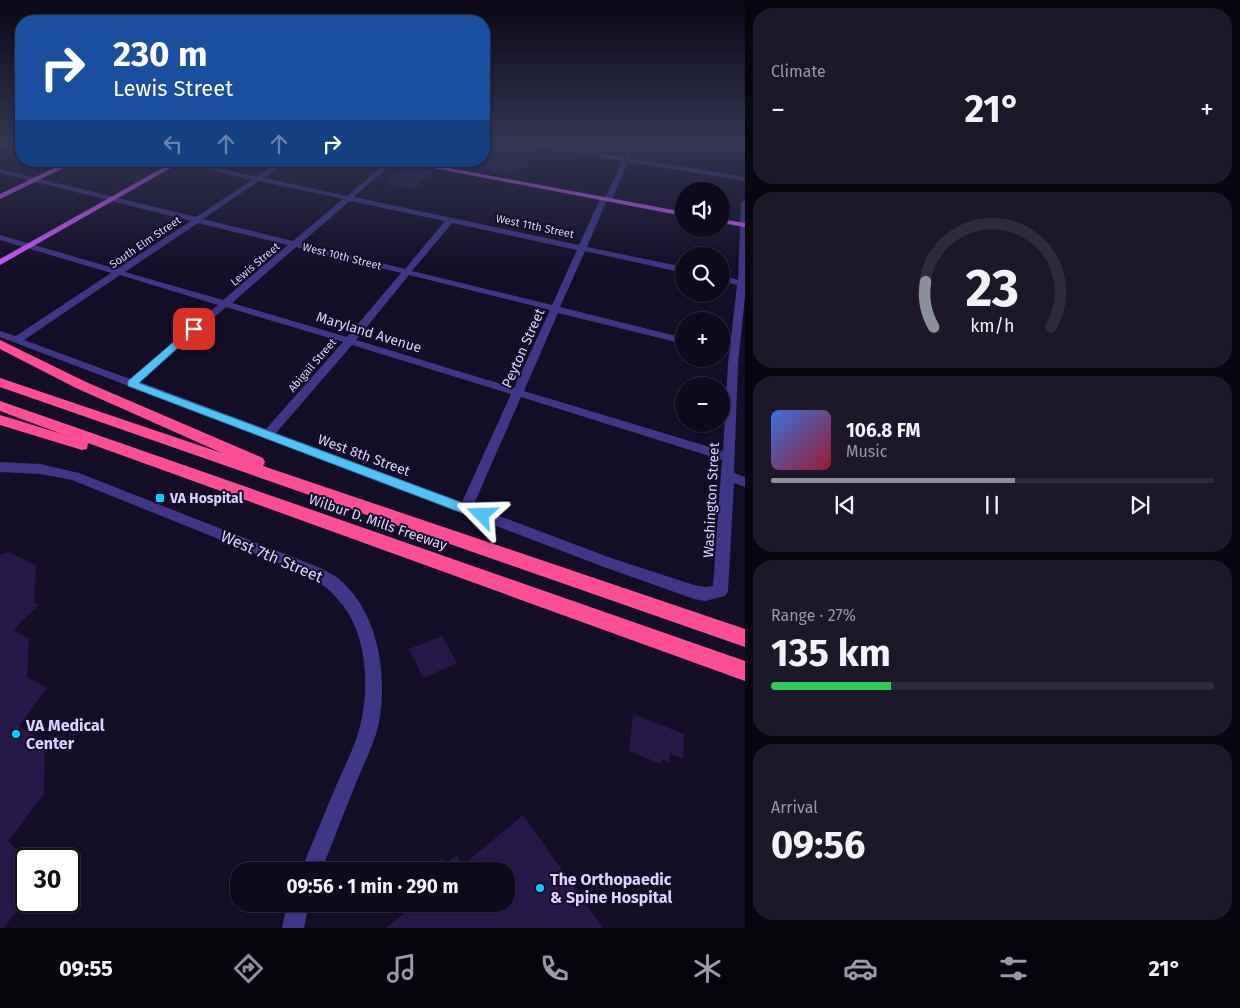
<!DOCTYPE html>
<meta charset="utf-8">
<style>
:root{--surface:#0e0a1c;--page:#1c1829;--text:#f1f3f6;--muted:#9b9aa3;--line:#2e2b3b;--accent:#8c9099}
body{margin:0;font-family:"Fira Sans",sans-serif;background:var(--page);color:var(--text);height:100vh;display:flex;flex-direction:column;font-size:19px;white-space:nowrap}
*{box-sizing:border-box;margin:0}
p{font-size:16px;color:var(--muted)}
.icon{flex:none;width:28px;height:28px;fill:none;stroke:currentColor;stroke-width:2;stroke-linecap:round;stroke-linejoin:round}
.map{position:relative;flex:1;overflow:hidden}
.drawer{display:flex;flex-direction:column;gap:8px;padding:8px;background:#08060f;width:495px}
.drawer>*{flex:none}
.guide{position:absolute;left:15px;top:15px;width:475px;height:152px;border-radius:20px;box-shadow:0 1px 4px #0004,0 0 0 1px var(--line);background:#1a4fa0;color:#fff;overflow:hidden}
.buttons{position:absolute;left:675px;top:182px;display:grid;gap:10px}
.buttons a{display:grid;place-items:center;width:55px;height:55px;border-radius:50%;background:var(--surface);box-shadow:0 1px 4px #0004,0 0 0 1px var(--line);font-size:25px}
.speed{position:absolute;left:15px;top:848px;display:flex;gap:10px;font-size:25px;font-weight:700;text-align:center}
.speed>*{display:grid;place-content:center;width:65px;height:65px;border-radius:50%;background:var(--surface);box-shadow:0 1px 4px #0004,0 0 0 1px var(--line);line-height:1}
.speed .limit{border:2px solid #111;border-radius:8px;background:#fff;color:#111}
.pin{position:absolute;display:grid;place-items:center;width:42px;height:42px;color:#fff;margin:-21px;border-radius:10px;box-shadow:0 2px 8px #0006}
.me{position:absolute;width:55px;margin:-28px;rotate:292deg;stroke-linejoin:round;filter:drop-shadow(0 0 4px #0008)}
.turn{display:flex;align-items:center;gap:18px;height:105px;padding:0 15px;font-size:22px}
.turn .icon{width:65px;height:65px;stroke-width:2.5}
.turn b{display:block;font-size:35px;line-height:42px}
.lanes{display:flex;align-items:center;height:48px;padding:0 15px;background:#0003;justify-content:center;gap:25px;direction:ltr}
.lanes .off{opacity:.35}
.big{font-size:38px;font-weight:700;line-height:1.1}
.drawer .card{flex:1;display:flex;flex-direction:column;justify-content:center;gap:8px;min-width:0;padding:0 18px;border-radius:20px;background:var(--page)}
.drawer .dial{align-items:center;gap:0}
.dial svg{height:130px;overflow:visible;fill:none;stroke:var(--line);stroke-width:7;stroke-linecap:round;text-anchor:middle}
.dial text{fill:var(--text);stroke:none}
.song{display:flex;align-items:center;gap:15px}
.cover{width:60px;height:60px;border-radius:8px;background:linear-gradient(135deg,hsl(220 70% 55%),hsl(350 70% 35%))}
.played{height:5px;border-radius:2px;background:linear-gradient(90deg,var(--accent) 55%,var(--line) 55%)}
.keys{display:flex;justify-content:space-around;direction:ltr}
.heat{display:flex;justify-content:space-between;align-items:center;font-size:28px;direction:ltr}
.charge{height:8px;border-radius:4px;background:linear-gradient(90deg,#34c759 27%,var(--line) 0)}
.trip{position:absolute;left:230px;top:862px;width:285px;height:50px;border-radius:20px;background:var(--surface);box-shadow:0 1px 4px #0004,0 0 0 1px var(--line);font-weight:700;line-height:50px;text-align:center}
.tabs{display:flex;height:80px;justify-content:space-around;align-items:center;background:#06040b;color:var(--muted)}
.tabs .icon{width:35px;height:35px}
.tabs .selected{color:var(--accent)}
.tabs b{font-size:22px;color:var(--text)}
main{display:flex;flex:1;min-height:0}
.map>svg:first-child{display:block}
</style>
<main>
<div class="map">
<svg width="745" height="928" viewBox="0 0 745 928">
<rect width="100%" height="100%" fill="#130d26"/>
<g fill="#261848">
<path d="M484,157l41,8 -10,11 -51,-10v-5h20z"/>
<path d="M406,165l27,5 -19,19 -28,-6z"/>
<path d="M9,552l27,14 -2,36 5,3 -26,25 16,9 -2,38 20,11 -28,38 26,17 -1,51 -36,47 10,10v58l-14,19h-4v-374z"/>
<path d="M442,636l15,27 -34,15 -14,-29z"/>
<path d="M633,714l51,20 -1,25 -13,-5 -1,8 -7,-3 -1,5 -32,-13z"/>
<path d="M523,815l80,113h-217l29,-24h91v-33h-77l13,-13 3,6 12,-9 6,10z"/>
</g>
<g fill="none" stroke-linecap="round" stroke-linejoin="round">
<g fill="#3f3688" fill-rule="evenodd">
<path d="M10,142h8l-18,8v-4z"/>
<path d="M514,142h14l96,15 7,-15h6l-7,16 115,19v4l-117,-19 -16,38 -6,2 -19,45 97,20v6l-99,-22 -25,56 124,31v6l-126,-31 -34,78 199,60 5,-87 9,-79 -16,-4v-6l17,5 3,-78 4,-2v97l-7,67 -4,109 11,4v10l-11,-4 -6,108 -3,5 -20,5 -11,-2 -90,-32 -604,-230v-6l16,5 95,-63 -111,-33v-5l117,34 74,-48 -191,-48v-4l196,48 56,-37 -80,-19h13l72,16 23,-16h8l-24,17 83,18 41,-35h7l-41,36 225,48 21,-46 6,-2 16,-36zM259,181l84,18 -50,42 -90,-22zM350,201l95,20 -40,48 -104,-26zM198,223l90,22 -65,55 -98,-28zM452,223l125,27 -25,55 -140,-34zM296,247l105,26 -54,64 -115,-34zM120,275l98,30 -88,74 -106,-39zM409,275l141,35 -36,78 -158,-48zM226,307l117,35 -77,87 -126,-47zM352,345l159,49 -49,108 -186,-69zM521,397l201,63 -9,126 -8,1 -11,-2 -83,-27 -138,-52z"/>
<path d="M733,142h12v3z"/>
<path d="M0,462l40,2 39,9 239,94c7,3 14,7 20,11 40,33 50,95 41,144 -4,21 -15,41 -23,61 -12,29 -23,59 -35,88h-20c11,-28 23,-56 35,-85 8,-19 18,-37 23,-56 11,-40 9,-96 -19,-128 -9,-12 -20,-19 -32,-27l-236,-95 -32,-6 -40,-2z"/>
<path d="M287,904h22l-5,24h-22z"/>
</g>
<g fill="#cd5aff" fill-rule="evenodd">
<path d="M69,161h9l-78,38v-5z"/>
<path d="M175,161h8l-183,104v-6z"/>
<path d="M397,161h15l272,51v4z"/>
<path d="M721,219l24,4v4l-24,-4z"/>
</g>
<g fill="#ff4e96" fill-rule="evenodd">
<path d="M0,340l86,42 177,76 2,4 -2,4 482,163v18l-745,-260v-9l222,75 -146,-65 -76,-39z"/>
<path d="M0,401l745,260v20l-657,-238 -1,6 -5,1 -82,-25v-10l62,19 -62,-23z"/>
</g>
</g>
<linearGradient id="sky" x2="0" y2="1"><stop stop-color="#0a0715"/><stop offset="0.52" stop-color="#333552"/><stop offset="1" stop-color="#333552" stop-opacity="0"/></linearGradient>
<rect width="745" height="272" fill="url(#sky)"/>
<path fill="#4fc3f7" stroke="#337fa1" d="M191,327h6l1,2 -59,54 348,129 2,3 -2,4h-9l-350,-133v-5z"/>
<g fill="#00d2fe" stroke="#130d26" stroke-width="2">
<rect x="155" y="493" width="10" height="10" rx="2.5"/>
<circle cx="16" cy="734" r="5"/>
<circle cx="540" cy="888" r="5"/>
</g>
<g text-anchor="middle" stroke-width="4" stroke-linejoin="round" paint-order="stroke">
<g font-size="11" fill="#dbd3ff" stroke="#130d26">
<text transform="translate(535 226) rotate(12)" y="4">West 11th Street</text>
<text transform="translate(145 242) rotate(-34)" y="4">South Elm Street</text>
<text transform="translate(342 256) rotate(14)" y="4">West 10th Street</text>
<text transform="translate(255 264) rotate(-40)" y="4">Lewis Street</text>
<text transform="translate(312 365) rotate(-49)" y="4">Abigail Street</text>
</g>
<g font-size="14" fill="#dbd3ff" stroke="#130d26">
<text transform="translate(369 332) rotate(17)" y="5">Maryland Avenue</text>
<text transform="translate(523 348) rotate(-66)" y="5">Peyton Street</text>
<text transform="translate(364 455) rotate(20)" y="5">West 8th Street</text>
<text transform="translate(711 500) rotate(-87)" y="5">Washington Street</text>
<text transform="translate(378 522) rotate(19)" y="5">Wilbur D. Mills Freeway</text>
</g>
<g font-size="14" font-weight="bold" fill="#dbd3ff" stroke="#130d26" text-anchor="start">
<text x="170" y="503">VA Hospital</text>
</g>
<g font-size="16" fill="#dbd3ff" stroke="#130d26">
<text transform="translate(272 556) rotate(23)" y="6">West 7th Street</text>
</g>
<g font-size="16" font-weight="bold" fill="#dbd3ff" stroke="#130d26" text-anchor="start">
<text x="26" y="731">VA Medical<tspan x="26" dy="18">Center</tspan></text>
<text x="550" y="885">The Orthopaedic<tspan x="550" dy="18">&amp; Spine Hospital</tspan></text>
</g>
</g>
</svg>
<div class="buttons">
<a><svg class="icon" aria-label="sound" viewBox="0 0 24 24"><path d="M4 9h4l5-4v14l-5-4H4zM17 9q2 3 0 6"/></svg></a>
<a><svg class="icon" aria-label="search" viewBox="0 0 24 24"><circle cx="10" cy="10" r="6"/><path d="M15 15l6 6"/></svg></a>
<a>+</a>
<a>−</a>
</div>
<div class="speed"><div class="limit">30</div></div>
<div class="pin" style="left:194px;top:329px;background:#d93025"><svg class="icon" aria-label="arrive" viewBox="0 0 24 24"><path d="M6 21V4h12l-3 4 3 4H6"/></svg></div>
<svg class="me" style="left:482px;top:515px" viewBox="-20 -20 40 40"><path d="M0-17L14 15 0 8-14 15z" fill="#4fc3f7" stroke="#fff" stroke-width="4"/></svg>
<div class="trip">09:56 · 1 min · 290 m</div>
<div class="guide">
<div class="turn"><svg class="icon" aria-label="right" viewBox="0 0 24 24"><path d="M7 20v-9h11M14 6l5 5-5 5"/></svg><div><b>230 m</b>Lewis Street</div></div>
<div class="lanes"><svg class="icon off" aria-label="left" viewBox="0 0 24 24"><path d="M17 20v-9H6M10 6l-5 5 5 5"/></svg><svg class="icon off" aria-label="ahead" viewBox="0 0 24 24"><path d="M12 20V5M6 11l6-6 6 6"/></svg><svg class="icon off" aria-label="ahead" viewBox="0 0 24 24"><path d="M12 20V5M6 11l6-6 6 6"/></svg><svg class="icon" aria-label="right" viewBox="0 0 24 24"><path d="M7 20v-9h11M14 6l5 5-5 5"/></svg></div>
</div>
</div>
<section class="drawer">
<div class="card"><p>Climate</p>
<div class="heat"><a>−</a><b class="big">21°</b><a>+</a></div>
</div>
<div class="card dial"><svg viewBox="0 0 100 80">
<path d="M14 69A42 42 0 1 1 86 69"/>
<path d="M14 69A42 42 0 0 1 9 41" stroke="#8c9099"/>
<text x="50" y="56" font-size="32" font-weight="700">23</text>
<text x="50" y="72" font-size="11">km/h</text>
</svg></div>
<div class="card">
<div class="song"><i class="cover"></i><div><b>106.8 FM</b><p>Music</p></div></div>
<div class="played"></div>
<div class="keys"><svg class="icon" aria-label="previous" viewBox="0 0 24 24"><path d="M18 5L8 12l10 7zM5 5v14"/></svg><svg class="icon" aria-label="pause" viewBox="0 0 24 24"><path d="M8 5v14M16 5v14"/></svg><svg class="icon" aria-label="next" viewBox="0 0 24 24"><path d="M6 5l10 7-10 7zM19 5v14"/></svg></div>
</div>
<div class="card"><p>Range · 27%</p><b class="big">135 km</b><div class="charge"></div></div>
<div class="card"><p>Arrival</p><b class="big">09:56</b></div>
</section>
</main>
<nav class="tabs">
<b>09:55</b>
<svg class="icon selected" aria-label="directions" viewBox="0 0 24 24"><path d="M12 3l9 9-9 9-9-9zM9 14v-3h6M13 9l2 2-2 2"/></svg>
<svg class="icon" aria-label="music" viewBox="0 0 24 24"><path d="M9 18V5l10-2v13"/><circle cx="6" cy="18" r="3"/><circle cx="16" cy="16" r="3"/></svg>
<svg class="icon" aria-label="phone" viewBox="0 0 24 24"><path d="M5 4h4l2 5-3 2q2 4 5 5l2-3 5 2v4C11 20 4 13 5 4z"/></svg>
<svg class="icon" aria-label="climate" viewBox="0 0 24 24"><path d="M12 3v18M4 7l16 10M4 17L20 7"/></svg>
<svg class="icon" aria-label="car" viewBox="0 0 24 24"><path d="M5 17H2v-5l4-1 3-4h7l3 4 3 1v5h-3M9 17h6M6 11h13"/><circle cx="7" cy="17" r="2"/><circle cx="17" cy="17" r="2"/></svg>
<svg class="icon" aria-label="filters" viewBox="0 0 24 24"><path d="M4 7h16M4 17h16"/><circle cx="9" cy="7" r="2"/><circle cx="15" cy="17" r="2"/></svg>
<b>21°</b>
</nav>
